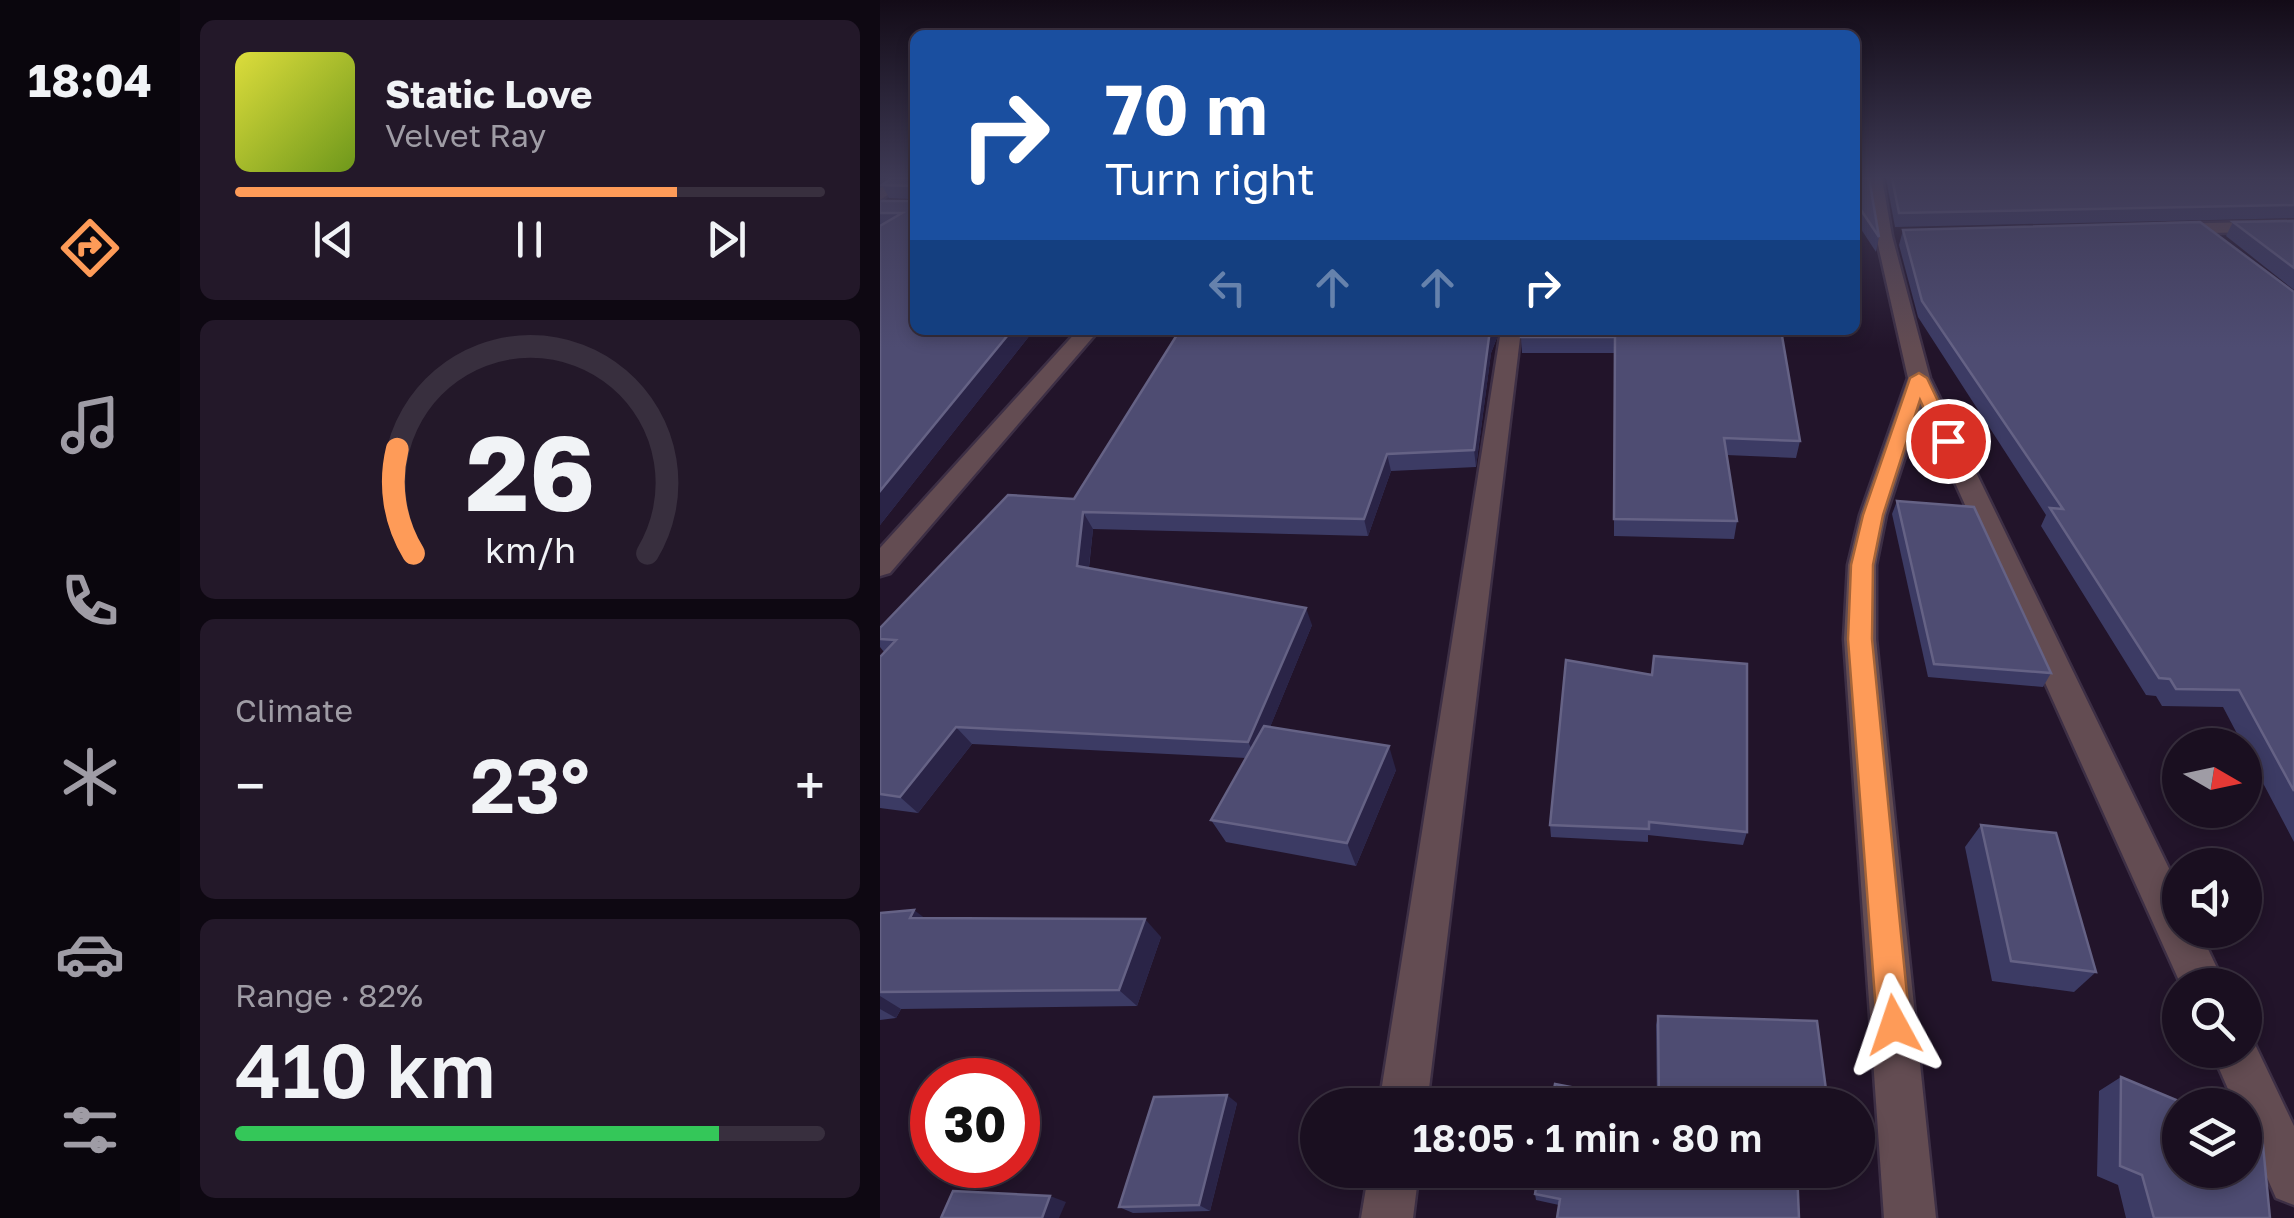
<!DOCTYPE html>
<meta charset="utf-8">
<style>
:root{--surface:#1a0f20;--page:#231829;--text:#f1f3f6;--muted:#9f9ca5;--line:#382f3e;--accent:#fe9b58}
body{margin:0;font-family:"Golos Text",sans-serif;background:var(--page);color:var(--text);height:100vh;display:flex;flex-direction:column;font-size:38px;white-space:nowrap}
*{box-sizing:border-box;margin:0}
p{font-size:32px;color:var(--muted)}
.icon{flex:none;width:55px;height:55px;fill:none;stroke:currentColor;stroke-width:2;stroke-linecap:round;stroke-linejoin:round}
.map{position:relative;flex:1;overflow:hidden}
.side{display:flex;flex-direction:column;gap:20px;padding:20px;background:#0e0812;width:700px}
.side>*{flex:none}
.banner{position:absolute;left:30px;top:30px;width:950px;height:305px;border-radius:15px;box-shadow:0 5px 15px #0003,0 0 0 2px var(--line);background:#1a4fa0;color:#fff;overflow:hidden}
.needle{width:65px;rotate:99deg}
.buttons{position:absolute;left:1282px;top:728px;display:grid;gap:20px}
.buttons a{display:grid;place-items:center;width:100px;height:100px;border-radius:50%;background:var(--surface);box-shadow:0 5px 15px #0003,0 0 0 2px var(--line);font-size:50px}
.speed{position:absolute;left:30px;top:1058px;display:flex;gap:20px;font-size:50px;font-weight:700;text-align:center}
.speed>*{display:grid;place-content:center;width:130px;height:130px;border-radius:50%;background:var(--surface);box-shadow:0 5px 15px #0003,0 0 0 2px var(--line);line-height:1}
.speed .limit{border:15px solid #d22;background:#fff;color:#111}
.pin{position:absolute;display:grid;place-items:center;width:85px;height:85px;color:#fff;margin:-42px;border:5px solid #fff;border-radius:50%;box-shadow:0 2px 10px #0007}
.me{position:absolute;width:110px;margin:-55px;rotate:355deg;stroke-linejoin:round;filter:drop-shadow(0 0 8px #0008)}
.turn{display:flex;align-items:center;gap:35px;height:210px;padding:0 30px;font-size:45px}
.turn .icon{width:130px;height:130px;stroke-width:2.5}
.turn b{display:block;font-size:70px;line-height:85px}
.lanes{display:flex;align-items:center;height:95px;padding:0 30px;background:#0003;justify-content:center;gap:50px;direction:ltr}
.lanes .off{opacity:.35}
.big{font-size:75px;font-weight:600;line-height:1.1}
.side .widget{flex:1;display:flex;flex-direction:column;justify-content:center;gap:15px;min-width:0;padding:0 35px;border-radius:15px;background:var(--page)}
.side .dial{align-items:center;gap:0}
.dial svg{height:260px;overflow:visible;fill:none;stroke:var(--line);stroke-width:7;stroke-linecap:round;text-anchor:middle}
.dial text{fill:var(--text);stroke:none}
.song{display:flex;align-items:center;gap:30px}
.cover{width:120px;height:120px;border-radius:15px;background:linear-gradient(135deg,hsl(60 70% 55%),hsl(80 70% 35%))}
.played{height:10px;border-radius:5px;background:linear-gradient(90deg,var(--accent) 75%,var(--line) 75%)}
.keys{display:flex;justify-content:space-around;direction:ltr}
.heat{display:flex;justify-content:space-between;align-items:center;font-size:55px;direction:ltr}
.charge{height:15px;border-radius:8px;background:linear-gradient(90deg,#34c759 82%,var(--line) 0)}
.trip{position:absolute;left:420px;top:1088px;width:575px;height:100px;border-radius:50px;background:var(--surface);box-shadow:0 5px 15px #0003,0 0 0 2px var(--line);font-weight:600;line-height:100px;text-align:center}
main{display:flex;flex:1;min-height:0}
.tab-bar{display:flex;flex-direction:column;width:180px;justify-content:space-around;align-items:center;background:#0a060d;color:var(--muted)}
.tab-bar .icon{width:70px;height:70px}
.tab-bar .active{color:var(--accent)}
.tab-bar b{font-size:45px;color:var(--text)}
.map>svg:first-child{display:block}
</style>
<main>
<nav class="tab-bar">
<b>18:04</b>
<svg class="icon active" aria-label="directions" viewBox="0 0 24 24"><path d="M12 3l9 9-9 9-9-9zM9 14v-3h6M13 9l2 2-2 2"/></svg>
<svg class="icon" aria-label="music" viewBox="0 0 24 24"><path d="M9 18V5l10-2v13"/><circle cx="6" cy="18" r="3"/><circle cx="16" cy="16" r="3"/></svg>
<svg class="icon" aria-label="phone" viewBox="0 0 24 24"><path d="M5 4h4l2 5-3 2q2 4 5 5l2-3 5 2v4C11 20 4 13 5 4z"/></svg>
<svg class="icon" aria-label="climate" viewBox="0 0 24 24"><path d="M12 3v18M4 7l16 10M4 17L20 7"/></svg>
<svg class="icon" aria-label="car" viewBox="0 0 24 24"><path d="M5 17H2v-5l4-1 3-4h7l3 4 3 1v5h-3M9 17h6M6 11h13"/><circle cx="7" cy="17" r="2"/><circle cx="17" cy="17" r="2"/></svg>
<svg class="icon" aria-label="filters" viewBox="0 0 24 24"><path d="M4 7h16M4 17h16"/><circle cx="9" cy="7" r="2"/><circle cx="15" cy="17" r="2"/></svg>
</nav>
<section class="side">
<div class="widget">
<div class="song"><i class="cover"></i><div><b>Static Love</b><p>Velvet Ray</p></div></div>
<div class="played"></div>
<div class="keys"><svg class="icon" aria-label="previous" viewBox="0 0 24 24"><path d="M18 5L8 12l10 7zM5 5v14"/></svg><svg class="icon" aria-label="pause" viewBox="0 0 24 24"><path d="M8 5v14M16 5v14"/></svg><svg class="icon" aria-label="next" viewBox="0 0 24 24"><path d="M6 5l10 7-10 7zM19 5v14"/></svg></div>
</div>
<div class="widget dial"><svg viewBox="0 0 100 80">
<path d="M14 69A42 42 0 1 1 86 69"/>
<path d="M14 69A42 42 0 0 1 9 37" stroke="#fe9b58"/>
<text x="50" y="56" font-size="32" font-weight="700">26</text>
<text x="50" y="72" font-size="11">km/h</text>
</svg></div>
<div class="widget"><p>Climate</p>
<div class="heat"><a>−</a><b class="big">23°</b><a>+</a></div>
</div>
<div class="widget"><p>Range · 82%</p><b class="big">410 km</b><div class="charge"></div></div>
</section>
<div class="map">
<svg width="1414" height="1218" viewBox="0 0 1414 1218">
<rect width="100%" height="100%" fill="#22142a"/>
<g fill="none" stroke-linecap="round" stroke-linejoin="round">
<g stroke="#3d2f45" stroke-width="5">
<g id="minor">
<path d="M16,178h17l-33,22v-12z"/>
<path d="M988,178h14l10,58 38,142 250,513v39h19l26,55h-44l-260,-578 -35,108 -10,50v74l60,579h-52l-40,-579 4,-74 12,-50 48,-137 -32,-142z"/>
<path d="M1414,221v10l-127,3 -8,-5 8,-5z"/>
<path d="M198,330h21l-209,243 -10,3v-28z"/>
<path d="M621,330h20l-94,775h-48z"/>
<path d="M1365,1032l5,2 44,92v79l-18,-7 -31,-71v-22h-10l-24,-55h34z"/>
<path d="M489,1170h50l-6,48h-52z"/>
</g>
</g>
<use href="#minor" fill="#634c52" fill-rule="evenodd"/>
</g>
<g fill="#3c3b64">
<path d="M35,178v152h119l-154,195v-324h30v-2l-21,-1 -7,-13z"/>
<path d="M975,178l24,59 -3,15 -21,-32z"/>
<path d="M1006,178h408v40l-399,9z"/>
<path d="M1414,221v69l-68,-54 7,-14z"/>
<path d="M1023,230l391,62v550l-49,-93v-4h-2l-20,-38 -61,-1 -6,-10 -10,-1 -105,-169 5,-11 -128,-198 -19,-72z"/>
<path d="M300,330h320l-9,23 -15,114 -85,4 -23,65 -275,-7 -4,39 223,57 -42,102 126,43 -40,96 -130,-24 -15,-22 35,-62 -274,-14 -54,69 -38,-5v-151l4,-5 -4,-5v-19l194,-129z"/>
<path d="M901,330l19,111 -4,17 -70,-3 11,66 -3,18 -120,-3v-183h-92l-1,-16z"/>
<path d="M1017,501l154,172 -8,14 -115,-10 -36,-163z"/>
<path d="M686,660l181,172 -4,13 -95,-10v7l-97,-5 -1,-12z"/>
<path d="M1101,825l115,147 -22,20 -82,-11 -27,-134z"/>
<path d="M0,913l45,5 236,19 -24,69 -236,3 -5,9 -16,2z"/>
<path d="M778,1016l170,89h-277l106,-1 -1,-79z"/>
<path d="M1241,1077l149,141h-144l-8,-33 -21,-9 2,-85z"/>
<path d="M357,1103l-27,108 -77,2 -14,-6z"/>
<path d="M917,1170l-238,35 -23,-5 -1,-6z"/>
</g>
<g fill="#2a2447">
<path d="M0,178h10l-10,7z"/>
<path d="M132,330h22l-154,195v-34z"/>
<path d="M612,330h8l-9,23 -15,114 -2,-17 15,-113z"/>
<path d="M507,454l4,17 -23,65 -4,-17z"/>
<path d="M203,512l10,17 -6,54 -10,-17z"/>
<path d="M426,608l6,17 -55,134 -9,-17z"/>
<path d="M76,727l16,17 -54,69 -18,-16z"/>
<path d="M509,746l7,24 -40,96 -9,-23z"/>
<path d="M34,910l24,18 -28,-10z"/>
<path d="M265,919l16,18 -24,69 -18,-16z"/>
<path d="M0,996l21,13 -5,9 -16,-9z"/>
<path d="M347,1095l10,8 -27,108 -11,-6z"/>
<path d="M170,1196l16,6 -7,16h-17z"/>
</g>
<g fill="#4e4c72" stroke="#656285" stroke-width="2.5">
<path d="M12,178h23v152h97l-132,161v-265l22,-13h-22v-12h30v-15l-28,-1z"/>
<path d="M975,178h14l10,59 -24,-36z"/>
<path d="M1012,178h402v27l-395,8z"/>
<path d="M1414,221v47l-61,-46z"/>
<path d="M1320,222l94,70v499l-55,-101 -63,-1 -6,-10 -11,-1 -109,-170 13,1 -141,-208 -19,-71z"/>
<path d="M300,330h312l-3,7 -15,113 -87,4 -23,65 -281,-7 -6,54 229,42 -58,134 -292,-15 -56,70 -20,-3v-137l16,-17 -16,-1v-11l128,-133 66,4z"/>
<path d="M642,330h259l19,111 -76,-3 13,83 -123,-2 1,-182h-94z"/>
<path d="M1017,501l77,6 77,166 -117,-9z"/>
<path d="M774,656l93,8v168l-98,-10v7l-99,-4 16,-165 86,15z"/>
<path d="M384,726l125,20 -42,97 -136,-23z"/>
<path d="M1101,825l75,8 40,139 -85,-11z"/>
<path d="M34,910l-4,8 235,1 -26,71 -239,2v-79z"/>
<path d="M778,1016l159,5 11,84h-277l4,-21 104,20z"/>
<path d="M1241,1077l67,28h-8v65h65v-42l17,7 8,83h-116l-12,-43 -22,-9z"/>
<path d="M347,1095l-28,110 -80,2 35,-110z"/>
<path d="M659,1170h258l2,48h-242l3,-19 -25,-5z"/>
<path d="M73,1191l97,5 -8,22h-101z"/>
</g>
<linearGradient id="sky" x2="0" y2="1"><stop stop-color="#130b17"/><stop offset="0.51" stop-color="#3e3a55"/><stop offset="1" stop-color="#3e3a55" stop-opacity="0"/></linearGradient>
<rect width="1414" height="348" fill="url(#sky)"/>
<path fill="#fe9b58" stroke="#a56539" stroke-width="2.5" d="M1039,373l8,5 30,63 -3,4h-13l-21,-45 -37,115 -10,50 -1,74 38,386 -5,12 -11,5 -12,-5 -5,-12 -29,-386 3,-74 12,-50 47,-137z"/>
</svg>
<div class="buttons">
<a><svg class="needle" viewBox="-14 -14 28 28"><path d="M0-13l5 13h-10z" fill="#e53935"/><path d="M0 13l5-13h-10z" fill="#9f9ca5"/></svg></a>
<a><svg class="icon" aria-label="sound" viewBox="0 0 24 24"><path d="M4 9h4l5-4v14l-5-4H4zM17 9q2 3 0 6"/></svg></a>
<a><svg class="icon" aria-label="search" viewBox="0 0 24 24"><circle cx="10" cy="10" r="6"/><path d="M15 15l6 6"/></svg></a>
<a><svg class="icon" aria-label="layers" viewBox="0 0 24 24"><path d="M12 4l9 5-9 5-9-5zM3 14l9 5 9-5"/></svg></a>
</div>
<div class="speed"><div class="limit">30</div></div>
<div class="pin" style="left:1068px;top:441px;background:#d93025"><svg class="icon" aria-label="arrive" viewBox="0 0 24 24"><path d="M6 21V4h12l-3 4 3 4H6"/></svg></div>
<svg class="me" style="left:1014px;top:1025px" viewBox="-20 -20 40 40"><path d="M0-17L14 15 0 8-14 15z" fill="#fe9b58" stroke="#fff" stroke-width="4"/></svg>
<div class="trip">18:05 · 1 min · 80 m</div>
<div class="banner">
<div class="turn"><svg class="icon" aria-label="right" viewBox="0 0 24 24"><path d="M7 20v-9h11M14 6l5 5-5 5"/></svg><div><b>70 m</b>Turn right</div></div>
<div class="lanes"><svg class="icon off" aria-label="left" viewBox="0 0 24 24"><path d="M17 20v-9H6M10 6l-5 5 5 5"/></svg><svg class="icon off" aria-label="ahead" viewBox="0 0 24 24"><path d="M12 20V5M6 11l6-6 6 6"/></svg><svg class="icon off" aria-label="ahead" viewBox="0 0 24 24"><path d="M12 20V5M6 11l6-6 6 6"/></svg><svg class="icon" aria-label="right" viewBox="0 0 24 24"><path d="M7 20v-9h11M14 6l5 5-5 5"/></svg></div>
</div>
</div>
</main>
